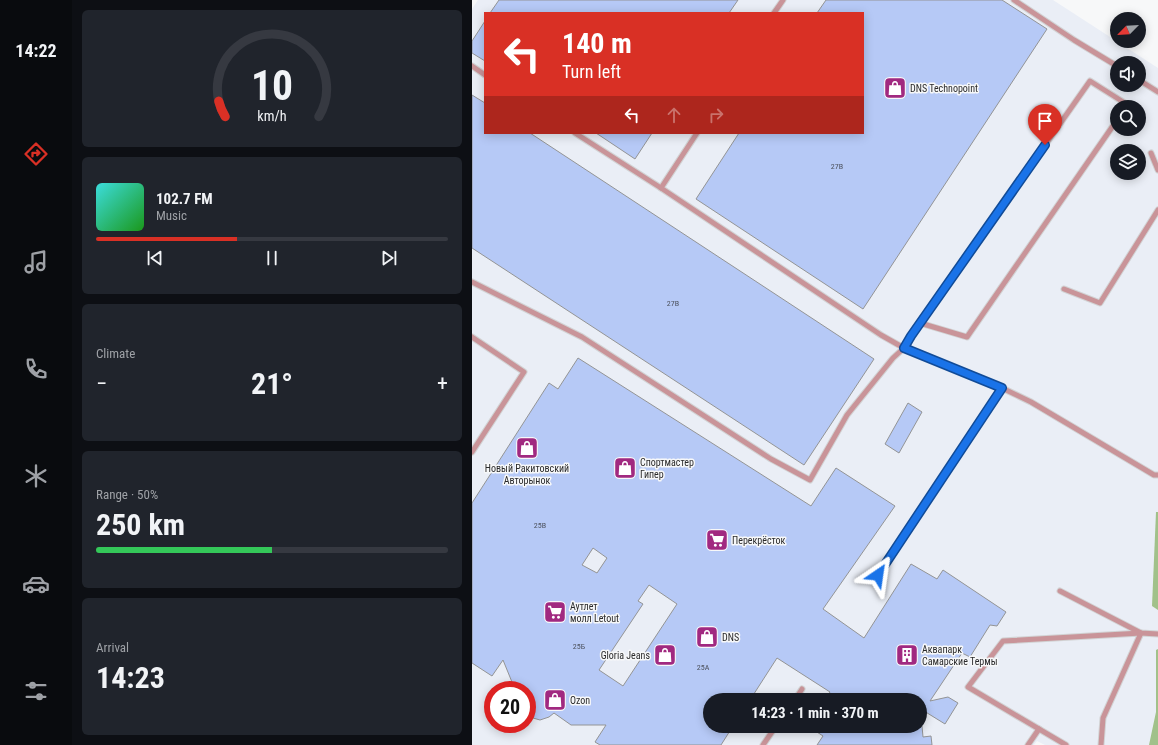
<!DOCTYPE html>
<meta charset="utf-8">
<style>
:root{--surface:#171b24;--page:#20242c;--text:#f1f3f6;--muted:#9ea1a6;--line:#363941;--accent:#d93025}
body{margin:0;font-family:"Roboto Condensed",sans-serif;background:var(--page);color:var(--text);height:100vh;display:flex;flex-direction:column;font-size:15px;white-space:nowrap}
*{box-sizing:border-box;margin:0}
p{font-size:13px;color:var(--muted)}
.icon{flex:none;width:22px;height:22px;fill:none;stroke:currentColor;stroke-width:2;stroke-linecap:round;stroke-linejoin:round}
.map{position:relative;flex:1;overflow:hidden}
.sheet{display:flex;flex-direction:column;gap:10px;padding:10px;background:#0d0f14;width:400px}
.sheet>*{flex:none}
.hud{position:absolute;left:12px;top:12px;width:380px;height:122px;border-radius:0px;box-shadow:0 2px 10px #0003;background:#d93025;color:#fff;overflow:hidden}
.needle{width:26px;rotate:246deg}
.fabs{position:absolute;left:638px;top:12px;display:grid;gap:8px}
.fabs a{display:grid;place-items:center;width:36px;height:36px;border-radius:50%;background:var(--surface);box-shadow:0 2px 10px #0003;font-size:20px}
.speed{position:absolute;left:12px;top:681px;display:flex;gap:8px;font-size:20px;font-weight:700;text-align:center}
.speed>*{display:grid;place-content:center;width:52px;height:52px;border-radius:50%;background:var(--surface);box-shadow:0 2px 10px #0003;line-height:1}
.speed .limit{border:6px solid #d22;background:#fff;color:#111}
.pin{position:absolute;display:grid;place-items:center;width:34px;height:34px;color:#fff;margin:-41px -17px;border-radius:50% 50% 50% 0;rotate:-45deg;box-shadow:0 0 4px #0007}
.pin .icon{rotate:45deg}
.me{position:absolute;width:44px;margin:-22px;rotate:32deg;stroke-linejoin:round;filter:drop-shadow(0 0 3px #0008)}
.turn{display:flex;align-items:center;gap:14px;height:84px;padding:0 12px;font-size:18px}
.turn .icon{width:52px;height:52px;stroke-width:2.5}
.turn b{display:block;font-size:28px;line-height:34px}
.lanes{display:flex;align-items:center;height:38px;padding:0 12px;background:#0003;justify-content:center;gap:20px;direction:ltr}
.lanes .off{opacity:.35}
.big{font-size:30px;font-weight:700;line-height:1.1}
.sheet .widget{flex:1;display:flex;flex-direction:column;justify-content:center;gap:6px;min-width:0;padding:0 14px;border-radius:6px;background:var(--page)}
.sheet .dial{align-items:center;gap:0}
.dial svg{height:104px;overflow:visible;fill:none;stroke:var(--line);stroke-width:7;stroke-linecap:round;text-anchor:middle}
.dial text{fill:var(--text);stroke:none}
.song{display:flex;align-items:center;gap:12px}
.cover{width:48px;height:48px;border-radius:6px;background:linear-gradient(135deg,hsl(180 70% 55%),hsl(120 70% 35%))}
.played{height:4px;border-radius:2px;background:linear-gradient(90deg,var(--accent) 40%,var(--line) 40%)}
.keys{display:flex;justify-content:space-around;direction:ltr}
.heat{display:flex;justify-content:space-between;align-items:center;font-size:22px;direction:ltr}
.charge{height:6px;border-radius:3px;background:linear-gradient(90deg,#34c759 50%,var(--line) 0)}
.trip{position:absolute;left:231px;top:693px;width:224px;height:40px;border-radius:20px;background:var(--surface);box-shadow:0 2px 10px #0003;font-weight:700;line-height:40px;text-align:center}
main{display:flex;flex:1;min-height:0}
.tabs{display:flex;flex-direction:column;width:72px;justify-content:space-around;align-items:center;background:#090b0e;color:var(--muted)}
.tabs .icon{width:28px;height:28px}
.tabs .active{color:var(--accent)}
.tabs b{font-size:18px;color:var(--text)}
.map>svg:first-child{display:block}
</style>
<main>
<nav class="tabs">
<b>14:22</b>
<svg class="icon active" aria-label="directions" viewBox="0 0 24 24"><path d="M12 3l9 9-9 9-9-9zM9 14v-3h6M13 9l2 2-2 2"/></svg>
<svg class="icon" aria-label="music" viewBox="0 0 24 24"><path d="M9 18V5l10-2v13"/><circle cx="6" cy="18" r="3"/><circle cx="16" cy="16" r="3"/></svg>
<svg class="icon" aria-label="phone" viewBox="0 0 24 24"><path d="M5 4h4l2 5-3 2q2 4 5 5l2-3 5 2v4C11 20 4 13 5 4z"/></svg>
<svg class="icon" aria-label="climate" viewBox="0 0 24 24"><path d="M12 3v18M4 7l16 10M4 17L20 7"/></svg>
<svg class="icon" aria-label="car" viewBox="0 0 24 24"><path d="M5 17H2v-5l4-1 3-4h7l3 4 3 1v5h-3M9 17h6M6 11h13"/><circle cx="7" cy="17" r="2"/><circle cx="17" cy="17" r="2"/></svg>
<svg class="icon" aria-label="filters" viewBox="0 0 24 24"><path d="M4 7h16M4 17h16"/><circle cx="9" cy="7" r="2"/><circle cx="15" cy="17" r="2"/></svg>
</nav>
<section class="sheet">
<div class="widget dial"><svg viewBox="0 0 100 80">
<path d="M14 69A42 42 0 1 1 86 69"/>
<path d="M14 69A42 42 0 0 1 9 57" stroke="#d93025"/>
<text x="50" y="56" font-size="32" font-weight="700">10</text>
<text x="50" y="72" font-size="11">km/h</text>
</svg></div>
<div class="widget">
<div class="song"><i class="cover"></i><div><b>102.7 FM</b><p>Music</p></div></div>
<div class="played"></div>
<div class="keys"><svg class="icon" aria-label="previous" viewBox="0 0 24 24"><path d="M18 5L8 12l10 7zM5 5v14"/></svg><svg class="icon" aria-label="pause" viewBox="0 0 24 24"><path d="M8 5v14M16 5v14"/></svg><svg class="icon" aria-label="next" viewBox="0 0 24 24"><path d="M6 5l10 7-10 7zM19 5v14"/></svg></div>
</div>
<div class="widget"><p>Climate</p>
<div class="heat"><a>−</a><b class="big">21°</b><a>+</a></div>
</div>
<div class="widget"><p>Range · 50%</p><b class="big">250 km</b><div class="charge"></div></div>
<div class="widget"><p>Arrival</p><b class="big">14:23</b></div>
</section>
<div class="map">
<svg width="686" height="745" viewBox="0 0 686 745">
<rect width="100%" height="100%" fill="#f7f8f9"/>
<path fill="#eaeef6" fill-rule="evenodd" d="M6,0h575l105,68v677h-113l-8,-4 -3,4h-562v-736zM13,13h378v120h-378zM645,63h22v22h-22zM645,107h22v22h-22zM645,151h22v22h-22zM21,690h34v34h-34zM238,700h210v26h-210z"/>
<g fill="#a1c18a">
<path d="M684,512h2v98l-6,-4z"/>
<path d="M686,649v96h-9l7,-33v-62z"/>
</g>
<g fill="#b6c9f6" stroke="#939495" fill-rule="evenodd">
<path d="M27,0h239l-9,13h-239z"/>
<path d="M354,0h176l45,29 -184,280 -167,-110 43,-66h124v-120h-46z"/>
<path d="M13,21v40l-13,-8v-12z"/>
<path d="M0,95l13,8v30h45l344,226 -70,106 -332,-217z"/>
<path d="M124,133h56l-17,26z"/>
<path d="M106,358l233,148 25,-38 59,38 -72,103 41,29 47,-74 26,15 6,-9 63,42 -9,14 -7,-1 -20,32 -8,-4 -32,48 18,-4 10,6 -13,21 -21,-13 -4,6v-17h-95l5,-8 -53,-34 -27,42h-40v26h23l-12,19h-121l-5,-3 11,-17h-35l-17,-12 -5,4 -9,3 -7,-2 -6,-7v-21h-8l-5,-3 -11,-27 -11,16 -20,-13v-160l77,-120 9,6zM121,548l14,10 -10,15 -15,-8zM177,585l28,19 -54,82 -24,-16 44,-66 -5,-3z"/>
<path d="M436,403l14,9 -23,41 -14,-9z"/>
<path d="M336,726h114l1,11 8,-1 1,9h-115l6,-9z"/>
</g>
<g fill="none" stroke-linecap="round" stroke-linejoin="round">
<g stroke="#d2d3d4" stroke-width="7">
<g id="service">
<path d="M542,0l60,40 43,26"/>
<path d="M302,13l9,-13"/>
<path d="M0,66l13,9"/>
<path d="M667,80l19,12"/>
<path d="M103,133l86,55 220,147 23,13 98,40 29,14 123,73h4"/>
<path d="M679,153l7,17"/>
<path d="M189,188l36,-55"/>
<path d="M0,282l110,55 189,122 39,21 37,-65 46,-57 11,-10 7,-12 179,-255 38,24 -2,2"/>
<path d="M592,289l36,14 58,-93"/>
<path d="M448,323l47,14 150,-217"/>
<path d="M0,337l52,35 -52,80"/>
<path d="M406,575l124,-187"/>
<path d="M588,591l81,42 17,1"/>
<path d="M323,700l7,-11"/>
<path d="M291,745l13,-19"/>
<path d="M556,745l11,-16"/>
<path d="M594,745l-98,-58 35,-46 138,-8 -38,85 -2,27"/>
</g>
</g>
<use href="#service" stroke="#c99499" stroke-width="5"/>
</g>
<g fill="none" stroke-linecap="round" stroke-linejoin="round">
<g stroke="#114b97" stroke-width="10">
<path id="route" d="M406,575l124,-187 -98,-40 7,-12 134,-191"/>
</g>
<use href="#route" stroke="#1a73e8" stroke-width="7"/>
</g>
<defs>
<g id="shop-square" transform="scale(1.15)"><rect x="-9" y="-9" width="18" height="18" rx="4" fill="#a12980" stroke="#f7f8f9"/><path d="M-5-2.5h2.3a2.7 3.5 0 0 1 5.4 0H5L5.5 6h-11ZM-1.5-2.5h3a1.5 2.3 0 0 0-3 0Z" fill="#fff"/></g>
<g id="supermarket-square" transform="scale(1.15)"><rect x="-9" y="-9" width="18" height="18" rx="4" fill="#a12980" stroke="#f7f8f9"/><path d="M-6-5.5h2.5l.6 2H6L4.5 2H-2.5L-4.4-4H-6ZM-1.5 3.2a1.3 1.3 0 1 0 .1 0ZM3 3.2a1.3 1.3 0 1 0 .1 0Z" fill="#fff"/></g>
<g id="building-square" transform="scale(1.15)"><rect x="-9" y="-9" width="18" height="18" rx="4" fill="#a12980" stroke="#f7f8f9"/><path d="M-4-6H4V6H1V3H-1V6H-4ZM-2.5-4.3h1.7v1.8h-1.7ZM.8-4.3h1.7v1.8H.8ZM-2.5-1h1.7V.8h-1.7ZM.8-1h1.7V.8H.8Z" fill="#fff"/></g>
</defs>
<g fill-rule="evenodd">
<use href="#shop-square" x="423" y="88"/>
<use href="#shop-square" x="55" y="448"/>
<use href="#shop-square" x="153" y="468"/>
<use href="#supermarket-square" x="245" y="540"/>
<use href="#supermarket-square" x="83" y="612"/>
<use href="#shop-square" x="235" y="637"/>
<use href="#shop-square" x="193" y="655"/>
<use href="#building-square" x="435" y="655"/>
<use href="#shop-square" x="83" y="700"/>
</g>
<g text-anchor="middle" stroke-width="3" stroke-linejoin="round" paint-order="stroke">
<g font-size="8" fill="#4d525e">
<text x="365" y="169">27В</text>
<text x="201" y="306">27В</text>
<text x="68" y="528">25В</text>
<text x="107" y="649">25Б</text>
<text x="231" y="670">25А</text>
</g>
<g font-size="10" fill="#2a2a2b" stroke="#f7f8f9" text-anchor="start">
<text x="438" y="92">DNS Technopoint</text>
<text x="168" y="466">Спортмастер<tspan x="168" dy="12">Гипер</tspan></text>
<text x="55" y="472" text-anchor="middle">Новый Ракитовский<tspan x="55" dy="12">Авторынок</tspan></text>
<text x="260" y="544">Перекрёсток</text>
<text x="98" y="610">Аутлет<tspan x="98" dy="12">молл Letout</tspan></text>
<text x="250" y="641">DNS</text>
<text x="450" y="653">Аквапарк<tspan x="450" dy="12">Самарские Термы</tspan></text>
<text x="178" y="659" text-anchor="end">Gloria Jeans</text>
<text x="98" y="704">Ozon</text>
</g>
</g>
</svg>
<div class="fabs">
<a><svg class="needle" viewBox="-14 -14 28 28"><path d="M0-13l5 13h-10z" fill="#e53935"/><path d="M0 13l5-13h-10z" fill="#9ea1a6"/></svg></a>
<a><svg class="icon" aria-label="sound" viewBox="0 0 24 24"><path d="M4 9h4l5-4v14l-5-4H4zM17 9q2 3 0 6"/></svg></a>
<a><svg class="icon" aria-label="search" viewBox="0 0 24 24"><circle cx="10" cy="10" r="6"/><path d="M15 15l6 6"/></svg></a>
<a><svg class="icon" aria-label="layers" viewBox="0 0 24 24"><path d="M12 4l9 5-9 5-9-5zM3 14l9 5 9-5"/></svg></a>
</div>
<div class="speed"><div class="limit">20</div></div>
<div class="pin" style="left:573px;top:145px;background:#d93025"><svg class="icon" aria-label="arrive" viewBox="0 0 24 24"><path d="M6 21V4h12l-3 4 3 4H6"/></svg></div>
<svg class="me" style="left:406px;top:575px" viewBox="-20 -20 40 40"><path d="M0-17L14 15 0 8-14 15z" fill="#1a73e8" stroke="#fff" stroke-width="4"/></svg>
<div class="trip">14:23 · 1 min · 370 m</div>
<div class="hud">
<div class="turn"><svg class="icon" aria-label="left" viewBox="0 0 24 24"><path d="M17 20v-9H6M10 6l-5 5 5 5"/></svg><div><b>140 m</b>Turn left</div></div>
<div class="lanes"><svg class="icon" aria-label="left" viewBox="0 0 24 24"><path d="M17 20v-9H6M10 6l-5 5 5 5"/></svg><svg class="icon off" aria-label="ahead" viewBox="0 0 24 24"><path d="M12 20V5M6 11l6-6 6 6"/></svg><svg class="icon off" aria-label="right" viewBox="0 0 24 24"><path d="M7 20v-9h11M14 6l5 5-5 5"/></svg></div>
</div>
</div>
</main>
